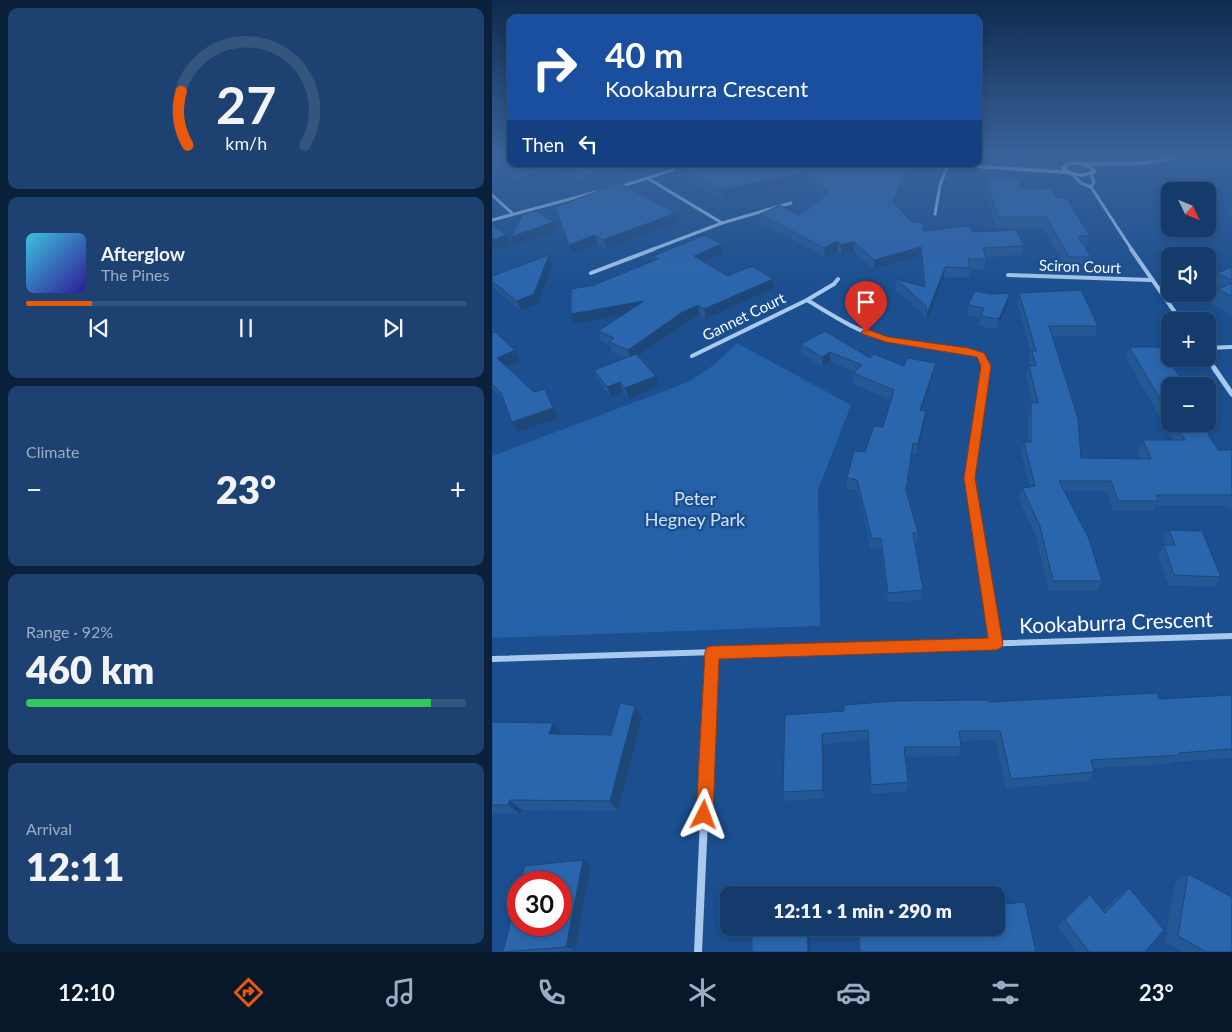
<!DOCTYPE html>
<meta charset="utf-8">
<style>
:root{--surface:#143b6b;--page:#1d4271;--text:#f1f3f6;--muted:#9dadc1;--line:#33557e;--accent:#ea580c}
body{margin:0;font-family:Lato,sans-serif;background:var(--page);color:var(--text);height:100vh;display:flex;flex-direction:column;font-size:19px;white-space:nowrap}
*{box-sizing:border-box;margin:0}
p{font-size:16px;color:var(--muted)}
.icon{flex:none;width:28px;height:28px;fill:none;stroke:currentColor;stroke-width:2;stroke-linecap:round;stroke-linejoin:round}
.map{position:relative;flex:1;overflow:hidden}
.sheet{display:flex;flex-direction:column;gap:8px;padding:8px;background:#0b203b;width:492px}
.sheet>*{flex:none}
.hud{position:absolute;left:15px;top:15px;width:475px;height:152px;border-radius:10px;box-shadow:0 2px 8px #0003,0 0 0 1px var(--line);background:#1a4fa0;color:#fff;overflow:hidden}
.needle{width:32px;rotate:133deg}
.fabs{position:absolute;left:669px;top:182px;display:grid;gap:10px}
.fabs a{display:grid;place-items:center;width:55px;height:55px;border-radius:10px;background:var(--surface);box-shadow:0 2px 8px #0003,0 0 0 1px var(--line);font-size:25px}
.speed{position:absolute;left:15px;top:871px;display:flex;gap:10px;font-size:25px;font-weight:700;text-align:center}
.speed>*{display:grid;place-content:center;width:65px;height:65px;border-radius:50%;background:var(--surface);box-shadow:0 2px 8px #0003,0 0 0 1px var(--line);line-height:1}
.speed .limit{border:8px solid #d22;background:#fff;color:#111}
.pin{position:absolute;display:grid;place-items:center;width:42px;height:42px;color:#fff;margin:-51px -21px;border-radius:50% 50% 50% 0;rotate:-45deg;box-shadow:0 0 5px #0007}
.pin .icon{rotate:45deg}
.me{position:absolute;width:55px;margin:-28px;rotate:3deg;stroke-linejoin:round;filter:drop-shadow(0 0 4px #0008)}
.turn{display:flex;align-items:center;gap:18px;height:105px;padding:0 15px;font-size:22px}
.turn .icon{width:65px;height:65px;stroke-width:2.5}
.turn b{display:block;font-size:35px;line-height:42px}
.then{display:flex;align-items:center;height:48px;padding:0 15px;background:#0003;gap:10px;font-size:19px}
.big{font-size:38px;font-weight:800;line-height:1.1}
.sheet .widget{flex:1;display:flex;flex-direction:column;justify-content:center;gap:8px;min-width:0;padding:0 18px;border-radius:10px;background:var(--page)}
.sheet .dial{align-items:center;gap:0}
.dial svg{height:130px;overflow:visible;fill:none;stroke:var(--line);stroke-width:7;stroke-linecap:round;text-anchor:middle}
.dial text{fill:var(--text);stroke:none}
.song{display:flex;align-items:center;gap:15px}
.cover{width:60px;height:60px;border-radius:8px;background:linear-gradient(135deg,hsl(190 70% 55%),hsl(250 70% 35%))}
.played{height:5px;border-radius:2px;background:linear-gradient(90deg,var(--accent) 15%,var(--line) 15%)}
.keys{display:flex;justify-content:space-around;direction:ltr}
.heat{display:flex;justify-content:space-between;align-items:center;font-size:28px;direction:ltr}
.charge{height:8px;border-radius:4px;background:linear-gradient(90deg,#34c759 92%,var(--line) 0)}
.trip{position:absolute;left:228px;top:886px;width:285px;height:50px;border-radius:10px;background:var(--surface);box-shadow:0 2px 8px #0003,0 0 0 1px var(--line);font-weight:800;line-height:50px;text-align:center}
.dock{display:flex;height:80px;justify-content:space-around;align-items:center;background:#08182b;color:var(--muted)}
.dock .icon{width:35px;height:35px}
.dock .selected{color:var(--accent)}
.dock b{font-size:22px;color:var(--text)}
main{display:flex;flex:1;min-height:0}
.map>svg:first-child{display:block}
</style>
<main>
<section class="sheet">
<div class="widget dial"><svg viewBox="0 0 100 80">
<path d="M14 69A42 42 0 1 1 86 69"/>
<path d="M14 69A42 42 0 0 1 10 36" stroke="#ea580c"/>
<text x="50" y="56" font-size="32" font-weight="700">27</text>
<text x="50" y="72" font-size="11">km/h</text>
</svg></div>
<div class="widget">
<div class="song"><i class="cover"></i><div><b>Afterglow</b><p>The Pines</p></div></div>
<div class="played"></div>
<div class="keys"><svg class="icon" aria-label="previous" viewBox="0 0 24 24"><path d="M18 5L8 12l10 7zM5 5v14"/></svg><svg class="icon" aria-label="pause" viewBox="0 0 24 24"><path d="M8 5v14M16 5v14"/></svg><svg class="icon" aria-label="next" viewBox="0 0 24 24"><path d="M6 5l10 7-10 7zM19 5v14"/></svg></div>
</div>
<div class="widget"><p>Climate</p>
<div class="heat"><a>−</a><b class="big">23°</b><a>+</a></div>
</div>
<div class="widget"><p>Range · 92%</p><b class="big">460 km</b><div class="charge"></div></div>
<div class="widget"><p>Arrival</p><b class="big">12:11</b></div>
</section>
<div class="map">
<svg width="740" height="952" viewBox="0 0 740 952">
<rect width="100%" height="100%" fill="#1b4f8f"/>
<path fill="#2461a8" d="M245,343l114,62 -33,85 2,136 -328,12v-182l196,-74 26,-17z"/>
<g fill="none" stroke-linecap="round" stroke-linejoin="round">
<g stroke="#a9c9ee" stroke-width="3">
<path d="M580,174l9,9 10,4 41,63"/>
<path d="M599,174l3,8 -3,5"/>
<path d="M157,179l73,44"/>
<path d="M127,187l73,-23"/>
<path d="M0,195l20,18"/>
<path d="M443,214l5,-29 8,-21"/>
<path d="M0,220l104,-28"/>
<path d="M159,250l71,-27 69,-20"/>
</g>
<g stroke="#a9c9ee" stroke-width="4">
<path d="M639,249l50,72"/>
<path d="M99,273l63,-24"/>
<path d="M516,275l143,5"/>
<path d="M315,300c25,15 50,32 79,39 31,8 64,8 95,16l5,11 -1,3"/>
<path d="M715,348l25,-1"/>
<path d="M200,356l115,-56 27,-16 4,-5"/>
<path d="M715,358l8,11"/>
</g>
<g stroke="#a9c9ee" stroke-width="5">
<path d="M722,368l18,26"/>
<path d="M484,520l-7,-42 17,-110"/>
</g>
<g stroke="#a9c9ee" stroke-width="6">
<path d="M484,519l20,125"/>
<path d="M0,659l740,-23"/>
<path d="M217,711l3,-59"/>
</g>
<path stroke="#a9c9ee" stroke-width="8" d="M206,952l11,-242"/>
<path fill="#d6e6fa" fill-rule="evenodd" d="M692,155h14l-53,10 -53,1 5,6 -1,1 -14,4 -15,-3 -124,-8 -3,-2h24l98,6 -1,-3 8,-5 76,-1zM578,165h8l11,3 2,3c-9,4 -17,3 -25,-3z"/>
</g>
<g fill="#245895">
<path d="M0,155l156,9 -61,21 -20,-12 -43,13 -31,-20z"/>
<path d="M162,164h263l-12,16 -10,24 17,18 11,9 50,1 51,14 -2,9 -37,2 1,2 -2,10h-14l-1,8h-25l-18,47 -1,-8 -30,-27 1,-10 27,7 -2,-30 -47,13 -20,-17 -13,3 -3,-4 -13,6 -64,-34 -1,-9 39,1 25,-19 -15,-15 -86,18 -47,-26 -2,-6 -7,2z"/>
<path d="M494,178l35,11 35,8 34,39 -4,11h-1l6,10 -4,11 -21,1 -23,-41h-47l-12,-39z"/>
<path d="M740,204v12l-5,-2z"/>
<path d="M63,207l123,15 -72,27 -8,-5 -26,10z"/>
<path d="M229,244l2,10 -19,8 24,14 45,3 1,9 -68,31 -6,-4 -16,9 -46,32 21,30 -30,13 -6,-7 -12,5 -13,-17 -4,-10 31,-12 -13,-6 -2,-7 -9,-4 -3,-10 24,-15 -47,8 19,-39 60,-24 -1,-5z"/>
<path d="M57,255l3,9 -14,40 -17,7 -28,-24 -1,-11z"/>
<path d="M740,267v48l-21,-12 5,-12 -5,-3 6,-15z"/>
<path d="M518,293l-2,10 -11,26 -18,-3 1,-8 -13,-3 1,-10 23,-11z"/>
<path d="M527,293l79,33 -3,10h-42l28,122 61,1 -4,-8 5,-11h30l-47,-82 3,-11 41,39v38h32l16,26h14v58h-5l-2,-3h-69l-3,6h-40l-6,-20h-43l38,90 -5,10h-48l-13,-55 -17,-38 3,-10 8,-1 -9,-34 3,-11h4v-29l3,-11h1l-6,-26 3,-10h2l-2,-5 2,-9 -14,-49z"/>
<path d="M0,333l23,17 5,11 -13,5 51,52 -40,14 -6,-10 -8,-22 -12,-11z"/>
<path d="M309,344l69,14 34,8 32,-3 -2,10 -11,37 2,11 -8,33 -5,-1 -5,39 11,40 -1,10 -3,1 9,47 -2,10 -33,2 -7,-54 -10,1 -13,-59 -11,-1v-11l18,-26 18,-25 8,-27 -38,-16v-11l2,-1 -24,-10 -8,5 -21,-13z"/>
<path d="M677,530l52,47 -7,10 -46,-2 -10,-30 6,-10h1l-2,-5z"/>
<path d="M740,695v63l-60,4 -2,2 -77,4 1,4 -7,9 -81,7 -10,-48 -36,1 1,6 -3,9 -52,1 2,25 -1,9 -36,3 -3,-54 -45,4 1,54 -39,3 -2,-9 2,-77 204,-13 170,-3z"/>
<path d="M150,718l-24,93 -96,-1 -2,4h-28v-92l61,1 10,11 48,1z"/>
<path d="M99,866l-16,84 -21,2h-51z"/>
<path d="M696,874l44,78h-49l-18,-10 10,-60z"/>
<path d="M637,888l16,64h-69l-19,-26 24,-24 9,-7 13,16 15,-15z"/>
</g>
<g fill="#1d4779">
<path d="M72,164l3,9 -43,13 -4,-8z"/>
<path d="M129,164h27l-61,21 -2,-9z"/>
<path d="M174,164h17l-9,1v2l-7,2z"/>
<path d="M420,164h5l-12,16 -12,31v-9l13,-30z"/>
<path d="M316,172l1,9 -86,18 -1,-9z"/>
<path d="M184,213l2,9 -72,27 -3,-9z"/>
<path d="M61,222l3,10 -41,14 -4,-9z"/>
<path d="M14,235l4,9 -18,7v-11z"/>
<path d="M103,235l3,9 -26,10 -3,-9z"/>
<path d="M345,241l1,10 -13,6 -1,-9z"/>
<path d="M362,242v10l-13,3v-10z"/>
<path d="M229,244l2,10 -27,11 -2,-9z"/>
<path d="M429,247v9l-47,13v-9z"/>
<path d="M57,255l3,9 -14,40 -17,7 -4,-10z"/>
<path d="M453,267l-1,10 -18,47 1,-10z"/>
<path d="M281,279l1,9 -68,31 -2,-10z"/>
<path d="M518,293l-2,10 -11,26 2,-10z"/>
<path d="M152,301l3,10 -72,13 -4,-10z"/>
<path d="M206,305l2,10 -16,9 -53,37 -3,-11 53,-37z"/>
<path d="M23,350l5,11 -17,7 -6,-10z"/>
<path d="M338,352l1,10 -8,5 -1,-10z"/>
<path d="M444,363l-2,10 -15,47 1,-10z"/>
<path d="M164,376l3,10 -30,13 -4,-11z"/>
<path d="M128,382l3,10 -12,5 -4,-10z"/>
<path d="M53,389l13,29 -40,14 -6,-10z"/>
<path d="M434,411l-1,10 -8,33 1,-10z"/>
<path d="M421,443l-1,10 -7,48 1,-10z"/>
<path d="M143,706l7,12 -24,93 -8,-10z"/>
<path d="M61,723l10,11h-14z"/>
<path d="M330,734l1,10 1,54 -1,-8z"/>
<path d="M18,800l12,10 -2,4 -12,-9z"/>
<path d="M91,860l8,6 -16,84 -9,-3z"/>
<path d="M315,928h2l1,24h-2z"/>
</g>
<g fill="#2a66ad" stroke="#1d4779">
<path d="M8,155h11v9h110l-36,12 -21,-12 -44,14 -28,-18v-3z"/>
<path d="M185,164h235l-6,8 -13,30 19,20 12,1 -1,8 45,-5 5,6 43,-2 8,16 -41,2 3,11h-18l2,9 -25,-1 -18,47 -1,-8 -30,-27 29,8 -4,-40 -47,13 -20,-18 -13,3 -4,-4 -13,7 -64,-34 20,-9 19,10 30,-22 -21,-21 -86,18 -48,-25z"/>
<path d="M494,178l33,1 2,10 30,-1 5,9 11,2 23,37h-12l13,21h-22l-23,-40h-48z"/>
<path d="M127,183l57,30 -73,27 -8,-5 -26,10 -14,-38z"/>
<path d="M44,210l17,12 -42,15 11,-22z"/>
<path d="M0,224l14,11 -14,5z"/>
<path d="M210,236h4l15,8 -27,12 34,20 24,-10 21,13 -69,30 -6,-4 -17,8 -53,37 -19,-8 5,-4 -16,-7 46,-30 -73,13v-25l23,-4 64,-26 -5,-3z"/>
<path d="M57,255l-15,39 -17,7 -25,-20v-5z"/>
<path d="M740,267v13l-15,-7z"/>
<path d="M740,283v13l-15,-7z"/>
<path d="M589,290l17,36h-49l29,92 3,40 70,1 -8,-19h42l-10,-16h27l16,26h14v45h-76l3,6h-41l-7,-20h-52l30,58 13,42h-49l-13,-55 -18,-38 13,-2 -11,-44h7v-40l7,1 -9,-37h7l-4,-15h4l-17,-58z"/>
<path d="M483,291l16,3 19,-1 -11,26 -18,-3 3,-8 -16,-3z"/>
<path d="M333,331l45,27 4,-4 30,12 3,-8 29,5 -16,47 6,1 -8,33 -5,-1 -7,48 12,41 -5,1 10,57 -35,3 -7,-55 -9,1 -15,-59 -10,-2 7,-27 11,1 9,-26 9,1 11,-37 -41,-17 9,-8 -32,-13 -8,5 -21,-13z"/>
<path d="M3,332l20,18 -18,8 37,34 11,-3 8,19 -41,14 -11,-29 -9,-9v-51z"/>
<path d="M637,347h30l27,39h-16v29z"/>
<path d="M144,354l20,22 -31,12 -5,-6 -13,5 -13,-17z"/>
<path d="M677,530l33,1 19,46 -47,-2 -10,-30h11z"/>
<path d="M665,693l2,6 73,-4v54l-53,4 1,2 -89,5 3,12 -83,7 -11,-48h-41l2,16h-57l4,35 -37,3 -3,-55 -46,4 1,56 -40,2 2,-77 59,-4v-6l51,-4 94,-1v2z"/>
<path d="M128,703l15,3 -25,95 -100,-1 -2,5h-16v-83l61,1 -4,11 62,1z"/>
<path d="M91,860l-17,87 -63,5 15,-61v34h43v-43h-41l5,-16z"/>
<path d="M696,874l44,23v55h-25l-29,-16z"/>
<path d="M637,888l35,42 -19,22h-56l-24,-32 25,-25 15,18z"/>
<path d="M533,902l11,50h-176l-2,-24h138v-23z"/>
<path d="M260,928h55l1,24h-56z"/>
</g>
<linearGradient id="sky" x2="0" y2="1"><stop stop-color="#0f2b4f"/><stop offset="0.54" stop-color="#39639b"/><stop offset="1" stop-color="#39639b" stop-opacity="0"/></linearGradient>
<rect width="740" height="288" fill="url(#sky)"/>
<path fill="#ea580c" stroke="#983908" d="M374,329l22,8 80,11 16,5 7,13 -16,112 28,166 -2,4 -5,2 -277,9 -6,156 -3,6 -6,3 -6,-3 -2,-6 9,-163 2,-5 5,-1 276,-8 -24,-160 17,-112 -4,-9 -91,-15 -23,-8 -2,-2z"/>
<g text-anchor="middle" stroke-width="5" stroke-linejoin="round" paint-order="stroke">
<g font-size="15" fill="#fff" stroke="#1b4f8f">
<text transform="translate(588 267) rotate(2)" y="5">Sciron Court</text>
<text transform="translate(252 317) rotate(-26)" y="5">Gannet Court</text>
</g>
<g font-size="18" fill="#cfe3fa" stroke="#1b4f8f">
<text x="203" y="505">Peter<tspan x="203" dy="21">Hegney Park</tspan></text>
</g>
<g font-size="21" fill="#fff" stroke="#1b4f8f">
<text transform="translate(624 623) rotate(-2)" y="7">Kookaburra Crescent</text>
</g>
</g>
</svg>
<div class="fabs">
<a><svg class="needle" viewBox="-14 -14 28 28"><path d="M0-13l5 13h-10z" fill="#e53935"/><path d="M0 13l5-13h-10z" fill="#9dadc1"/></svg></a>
<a><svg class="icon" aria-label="sound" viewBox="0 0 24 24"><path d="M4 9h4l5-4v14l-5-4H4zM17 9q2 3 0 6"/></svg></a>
<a>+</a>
<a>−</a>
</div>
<div class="speed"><div class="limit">30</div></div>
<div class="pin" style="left:374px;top:332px;background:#d93025"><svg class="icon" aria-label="arrive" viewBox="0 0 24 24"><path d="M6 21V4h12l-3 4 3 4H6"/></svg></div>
<svg class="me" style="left:212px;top:815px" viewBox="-20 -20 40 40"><path d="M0-17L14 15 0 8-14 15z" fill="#ea580c" stroke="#fff" stroke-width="4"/></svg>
<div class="trip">12:11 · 1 min · 290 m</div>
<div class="hud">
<div class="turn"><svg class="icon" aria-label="right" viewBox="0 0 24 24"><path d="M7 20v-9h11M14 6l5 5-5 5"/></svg><div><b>40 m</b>Kookaburra Crescent</div></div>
<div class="then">Then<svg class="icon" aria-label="left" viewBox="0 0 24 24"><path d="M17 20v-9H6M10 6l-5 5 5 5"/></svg></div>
</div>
</div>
</main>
<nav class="dock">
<b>12:10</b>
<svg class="icon selected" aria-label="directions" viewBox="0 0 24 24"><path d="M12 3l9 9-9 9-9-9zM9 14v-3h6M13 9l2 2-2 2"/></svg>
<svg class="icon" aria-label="music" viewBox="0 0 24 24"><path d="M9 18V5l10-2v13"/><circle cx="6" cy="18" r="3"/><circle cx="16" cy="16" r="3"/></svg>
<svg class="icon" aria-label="phone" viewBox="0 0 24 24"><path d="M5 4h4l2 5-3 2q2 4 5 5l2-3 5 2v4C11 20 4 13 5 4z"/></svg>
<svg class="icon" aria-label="climate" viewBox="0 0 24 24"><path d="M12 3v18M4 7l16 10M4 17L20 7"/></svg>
<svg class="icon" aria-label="car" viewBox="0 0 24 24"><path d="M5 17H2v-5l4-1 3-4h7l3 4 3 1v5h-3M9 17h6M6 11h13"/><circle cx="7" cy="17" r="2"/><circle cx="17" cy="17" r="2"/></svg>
<svg class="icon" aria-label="filters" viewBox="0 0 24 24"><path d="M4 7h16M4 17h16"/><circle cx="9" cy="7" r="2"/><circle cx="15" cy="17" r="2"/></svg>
<b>23°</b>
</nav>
